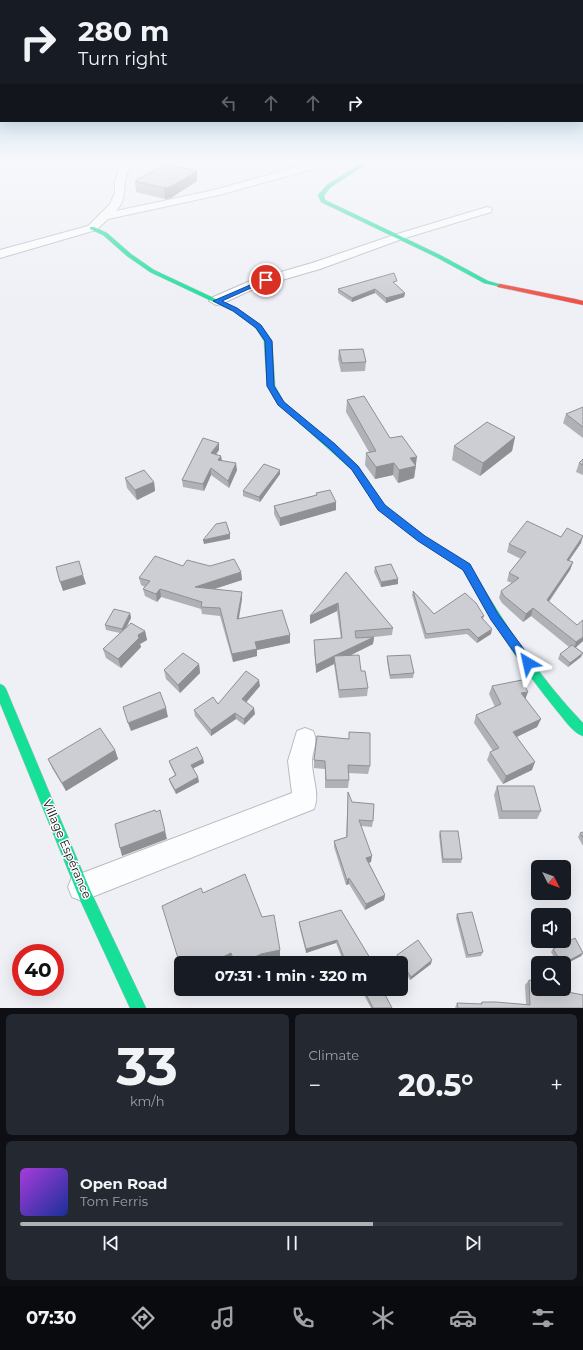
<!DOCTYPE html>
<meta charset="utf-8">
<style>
:root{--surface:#171b24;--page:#242831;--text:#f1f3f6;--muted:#9ea1a6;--line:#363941;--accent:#afb1b4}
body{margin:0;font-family:Montserrat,sans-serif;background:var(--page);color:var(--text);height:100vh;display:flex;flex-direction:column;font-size:15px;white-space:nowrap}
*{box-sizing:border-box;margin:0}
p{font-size:13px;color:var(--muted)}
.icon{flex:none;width:22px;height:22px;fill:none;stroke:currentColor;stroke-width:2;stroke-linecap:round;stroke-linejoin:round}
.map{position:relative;height:1008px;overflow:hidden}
.side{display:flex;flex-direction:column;gap:6px;padding:6px;background:#0d0f14;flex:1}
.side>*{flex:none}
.top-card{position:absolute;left:0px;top:0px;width:583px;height:122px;box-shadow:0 4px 16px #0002;background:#171b24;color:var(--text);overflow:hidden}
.needle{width:26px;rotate:132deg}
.controls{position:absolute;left:531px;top:860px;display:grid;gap:8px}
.controls a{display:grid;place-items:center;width:40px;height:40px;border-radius:6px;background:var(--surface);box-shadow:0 4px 16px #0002;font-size:20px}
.speed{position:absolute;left:12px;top:944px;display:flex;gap:8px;font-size:20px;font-weight:700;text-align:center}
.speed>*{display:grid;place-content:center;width:52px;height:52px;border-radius:50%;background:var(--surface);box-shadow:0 4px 16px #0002;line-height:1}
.speed .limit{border:6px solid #d22;background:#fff;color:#111}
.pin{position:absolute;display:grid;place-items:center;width:34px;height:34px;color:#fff;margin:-17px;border:2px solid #fff;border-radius:50%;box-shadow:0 1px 4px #0007}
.me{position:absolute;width:44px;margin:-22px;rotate:324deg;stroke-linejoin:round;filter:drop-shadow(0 0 3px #0008)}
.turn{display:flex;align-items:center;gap:14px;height:84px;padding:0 12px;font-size:18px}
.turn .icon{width:52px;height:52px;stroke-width:2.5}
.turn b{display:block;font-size:28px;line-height:34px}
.lanes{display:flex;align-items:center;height:38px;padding:0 12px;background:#0003;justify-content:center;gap:20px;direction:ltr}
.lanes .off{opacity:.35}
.big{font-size:30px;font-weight:700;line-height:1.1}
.side .widget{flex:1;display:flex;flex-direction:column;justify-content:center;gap:6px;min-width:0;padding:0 14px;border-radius:6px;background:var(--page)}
.side .dial{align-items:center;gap:0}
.dial b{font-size:52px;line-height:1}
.song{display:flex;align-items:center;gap:12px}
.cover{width:48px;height:48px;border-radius:6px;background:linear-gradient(135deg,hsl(280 70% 55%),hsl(230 70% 35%))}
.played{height:4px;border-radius:2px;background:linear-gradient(90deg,var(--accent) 65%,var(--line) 65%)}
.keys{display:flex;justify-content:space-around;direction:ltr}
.heat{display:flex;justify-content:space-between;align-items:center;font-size:22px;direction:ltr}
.side .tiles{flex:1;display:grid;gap:6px;grid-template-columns:1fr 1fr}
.widget:last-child{grid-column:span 2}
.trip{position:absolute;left:174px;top:956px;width:234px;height:40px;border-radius:6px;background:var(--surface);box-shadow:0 4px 16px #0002;font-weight:700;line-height:40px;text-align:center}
.menu{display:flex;height:64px;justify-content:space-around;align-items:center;background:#090b0e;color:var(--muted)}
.menu .icon{width:28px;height:28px}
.menu .selected{color:var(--accent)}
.menu b{font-size:18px;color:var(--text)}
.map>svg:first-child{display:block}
</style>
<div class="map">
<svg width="583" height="1008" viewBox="0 0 583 1008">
<rect width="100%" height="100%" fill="#eef0f6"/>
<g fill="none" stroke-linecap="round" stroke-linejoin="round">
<g stroke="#babbc0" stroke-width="2">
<g id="street">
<path d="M122,162h10c-2,6 -6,13 -7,19 -2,12 1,19 -9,30l98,-21 100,-28h17l-29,10 -83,23 -111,24 -12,11 -96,28v-8l88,-24 22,-22 5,-11v-12z"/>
<path d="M487,207l4,1 1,2 -1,2 -89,27 -82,30 -62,18 -37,17 -5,1 -7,-4 2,-3 39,-17 62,-18 82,-28z"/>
<path d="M305,728l8,3c6,12 -1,19 -1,31 0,16 8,31 2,47l-232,92 -10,-4 -4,-10 4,-10 220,-84 -4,-32 9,-30z"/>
</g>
</g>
<g stroke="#babbc0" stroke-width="1">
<g id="fast">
<path d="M361,164l4,1 -34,22 -7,8 1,5 115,55 48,26 14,4v2l-18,-4 -48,-26 -115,-55 -3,-7 9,-10z"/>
<path d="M90,227h4l13,6 24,21 23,16 83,39 23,16 12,16 3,45 9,16 74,64 15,23 -1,2h-6l-14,-21 -75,-67 -10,-17 -3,-45 -9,-14 -22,-16 -83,-39 -23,-16 -24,-21 -13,-6z"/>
<path d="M468,566l3,1c33,56 67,109 112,156v13c-10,-3 -19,-17 -26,-25 -36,-44 -67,-92 -94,-141l2,-3z"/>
<path d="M0,684l4,2 2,3 85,203 55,116h-16l-49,-106 -81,-199z"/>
</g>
</g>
<g stroke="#babbc0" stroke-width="1">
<path id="slow" d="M369,486l3,1 12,18 40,31 45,28 4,6 -2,3h-6l-2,-3 -45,-30 -40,-31 -13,-20z"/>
</g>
<g stroke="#babbc0" stroke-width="1">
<path id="jam" d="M500,284l75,15 8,2v4l-85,-18 -1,-1z"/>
</g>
<use href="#street" fill="#fcfdfe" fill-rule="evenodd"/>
<use href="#fast" fill="#16e098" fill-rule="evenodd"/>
<use href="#slow" fill="#ffcf43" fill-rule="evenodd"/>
<use href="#jam" fill="#f24e42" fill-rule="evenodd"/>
</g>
<g fill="#afb1b5">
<path d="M197,171v10l-26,17 -6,1 -29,-7 -1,-11z"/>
<path d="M396,285l9,8 -1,4 -18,6 -11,-10 -23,9 -14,-9v-4z"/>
<path d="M339,350l27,12 -1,9 -24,1 -3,-13z"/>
<path d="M347,400l43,38 26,27v1l-2,12 -16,5 -5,-8 -18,4 -10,-14 1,-12 3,-1 -23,-40z"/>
<path d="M583,408v30l-20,-15 3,-9z"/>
<path d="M515,437l-3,14 -32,25 -28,-16 2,-14z"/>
<path d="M219,443v7l-3,4 5,2 1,5 15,9 -8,18 -18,-13 -7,16 -21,-4 -1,-7z"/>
<path d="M583,459v16l-7,-3 3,-9z"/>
<path d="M280,474l-20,28 -17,-6v-5z"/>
<path d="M125,478l29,4 1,9 -18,9 -10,-12z"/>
<path d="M316,493l20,17 -56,16 -6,-12v-8l42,-11z"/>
<path d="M561,537l20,6 -12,18 4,1 -3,8 -21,32 34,39 -7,6 5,10 -13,10 -10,-8 2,-5 9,-7 -38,-31 -8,6 -21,-19 -3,-5 2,-7 11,-8 -5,-2 2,-8 12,-14 -14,-7 2,-8z"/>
<path d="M183,566h27l31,6 1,8 -29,9 29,3v7l-3,20 51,24 -33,7v6l-24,6 -13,-46 -18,-2 -1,-5 -40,-12 -4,5 -12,-6 -2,-7 2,-2 -4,-2 -2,-7z"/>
<path d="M375,567l23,12v5l-17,3 -7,-15z"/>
<path d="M346,572l47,56 -1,7 -18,2 -1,7 -22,11 10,16 7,17 -1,8 -28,2 -5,-34 -18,9 -2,-25v-8l27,-1 -4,-28 -27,13z"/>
<path d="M413,591l21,23 50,2 -1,3 8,15 -14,9 -10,-9 -42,5 -13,-44z"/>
<path d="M130,613l1,5 -5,9 19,4 2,9 -7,4 1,3 -20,21 -15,-10 -3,-9 17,-16 -14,-3 -1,-5z"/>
<path d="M387,656l27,17 -1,5 -23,1 -3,-18z"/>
<path d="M199,664l1,9 -20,20 -14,-14 -2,-9z"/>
<path d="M260,686l-14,16 9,12 -11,11 -8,-6 -25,17 -16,-20 -1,-6 24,-6z"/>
<path d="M492,686l33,13 16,20 -4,8 -20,10 15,33 -29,14 -16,-24 3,-8 3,-1 -19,-28 2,-8 19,-8 -6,-13z"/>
<path d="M349,732l21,34 -2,8 -20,-1 1,7 -1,8h-23v-19l-11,-1v-8l35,-21z"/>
<path d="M115,750l3,9 -52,32 -14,-23 -4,-9z"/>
<path d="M203,759l1,4 -11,5 6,14 -23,12 -6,-11 -1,-4 6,-4 -5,-10 -1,-4z"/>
<path d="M497,786l44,25 -4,8h-38l-5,-24z"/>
<path d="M348,792l4,10 21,19 -1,6 -11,-1 10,36 -2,1 16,32 -1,5 -19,10 -16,-26 -3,1 -12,-38v-6l12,-4z"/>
<path d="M440,831l22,28 -1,4h-19l-3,-28z"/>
<path d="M583,832v14l-5,-9 2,-4z"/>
<path d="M203,893l59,24 18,33v8l-20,5h-27z"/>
<path d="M341,910l32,53h-29l-8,-20 -30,10 -7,-28v-3z"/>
<path d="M457,914l26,38 -2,4 -15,2 -10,-40z"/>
<path d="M553,949l30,4 -2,3 -17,9v-2h-7l-6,-11z"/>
<path d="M397,955l34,9 -21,16 -9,-15v-2h-2l-3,-5z"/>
<path d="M529,980l29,10 25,18h-128l2,-5 23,1 2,-2 44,2 -1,-19z"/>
<path d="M358,989h24l10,19h-21l-8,-15 -2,2z"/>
</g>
<g fill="#8f9094">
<path d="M197,171v10l-26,17 -6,1 -1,-11z"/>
<path d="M375,289v4l-23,9v-4z"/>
<path d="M405,293l-1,4 -18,6v-5z"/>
<path d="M515,437l-3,14 -32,25 3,-13z"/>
<path d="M219,443v7l-7,10 -1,-7z"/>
<path d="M221,456l1,7 -4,-3z"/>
<path d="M417,457l-3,21 -16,5 1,-13 11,-12z"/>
<path d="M236,463l1,7 -8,18 -1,-7z"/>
<path d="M394,463l-1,12 -18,4 1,-12z"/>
<path d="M211,468v7l-7,16 -1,-7z"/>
<path d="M280,470v4l-20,28 -1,-5z"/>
<path d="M154,482l1,9 -18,9 -2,-10z"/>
<path d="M336,502v8l-56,16v-8z"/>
<path d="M230,534v5l-26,5 -1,-4z"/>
<path d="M583,536l-2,7 -17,24 3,-7z"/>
<path d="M573,562l-3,8 -26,38 3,-8z"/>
<path d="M241,572l1,8 -46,15 -1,-8z"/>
<path d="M83,575l3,9 -23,7 -3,-9z"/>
<path d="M398,579v5l-17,3v-5z"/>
<path d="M160,589l1,8 -4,5 -1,-8z"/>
<path d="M242,592v7l-5,28v-8z"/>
<path d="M338,603l-1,8 -27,13v-8z"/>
<path d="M533,608l-2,8 -8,6 3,-8z"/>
<path d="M130,613l1,5 -8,16 -1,-5z"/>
<path d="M492,629l-1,5 -14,9 1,-5z"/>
<path d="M145,631l2,9 -7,4 1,3 -20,21 -3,-9 20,-24z"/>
<path d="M290,635v8l-33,7v6l-24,6 -1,-8 23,-12z"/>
<path d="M374,637l-1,7 -38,19 -1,-7z"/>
<path d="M583,637v4l-10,9 3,-8z"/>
<path d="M583,653l-2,4 -13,10 2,-4z"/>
<path d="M334,656v8l-18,9v-8z"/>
<path d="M199,664l1,9 -20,20 -2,-8z"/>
<path d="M259,680l1,6 -17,20 -1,-7z"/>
<path d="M528,692l-3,8 -4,-7z"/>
<path d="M166,708l2,9 -37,14 -3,-8z"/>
<path d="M254,708l1,6 -11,11v-6z"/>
<path d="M235,713l1,6 -25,17v-6z"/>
<path d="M541,719l-4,8 -27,13 3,-8z"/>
<path d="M115,750l3,9 -52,32 -4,-8z"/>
<path d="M203,759l1,4 -12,6 -1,-4z"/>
<path d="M535,762l-3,8 -29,14 3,-8z"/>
<path d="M198,777l1,5 -23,12 -1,-4z"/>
<path d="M160,810l7,29 -45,17 -2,-8z"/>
<path d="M372,856l-1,6 -6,2 1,-6z"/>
<path d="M349,878v6l-3,1 1,-5z"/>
<path d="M385,895l-1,5 -19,10 1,-6z"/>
<path d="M337,940l-1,3 -30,10v-4z"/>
<path d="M280,950v8l-20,5h-17l18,-9z"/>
<path d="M231,953l1,8 -4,2h-18z"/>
<path d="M583,953l-2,3 -17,9v-2z"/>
<path d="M432,960l-1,4 -21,16 1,-3z"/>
</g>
<g fill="#ccced3" stroke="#8f9094">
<path d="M165,164l32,7 -27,16 -6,1 -29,-7z"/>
<path d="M394,273l3,8 -4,1 12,11 -19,5 -11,-9 -23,9 -14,-9z"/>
<path d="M363,349l3,13 -24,1 -3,-13z"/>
<path d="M364,396l26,42 12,-2 15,21 -7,1 6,8 -17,4 -5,-7 -18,4 -10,-14 10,-2 -29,-51z"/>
<path d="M583,407v20l-17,-13z"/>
<path d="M487,422l28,15 -32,26 -29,-17z"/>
<path d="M203,438l16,5 -8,10 10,3 -3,4 18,3 -8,18 -17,-13 -8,16 -21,-4z"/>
<path d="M583,459v6l-4,-2z"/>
<path d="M264,464l16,6 -21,27 -16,-6z"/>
<path d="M144,470l10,12 -19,8 -10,-12z"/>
<path d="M330,490l6,12 -56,16 -6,-12 43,-11 -1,-2z"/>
<path d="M527,521l34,16 6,-9 16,8 -16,24 6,2 -26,38 30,25 6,-5v17l-7,5 -43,-34 -7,6 -22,-18 -3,-5 18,-13 -10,-5 17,-21 -17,-8z"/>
<path d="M226,522l4,12 -27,6 13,-16z"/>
<path d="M155,556l28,10 4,-6 23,6 24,-7 7,13 -46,15 47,5 -5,27 45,-9 8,25 -35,7 2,7 -25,5 -12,-46 -19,-1 1,-5 -42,-13 -4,5 -13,-5 7,-8 -11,-3z"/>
<path d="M79,561l4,14 -23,7 -4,-15z"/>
<path d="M391,564l7,15 -17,3 -6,-15z"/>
<path d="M346,572l47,56 -38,3 1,7 18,-1 -40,19 25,-1 2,16h4l3,17 -29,2 -5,-34 -18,9 -2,-25 28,-2 -4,-35 -28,13z"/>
<path d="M413,591l21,23 31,-21 11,10 8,13 -3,1 11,12 -14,9 -9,-9 -43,5z"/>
<path d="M114,609l16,4 -8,16 -17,-4z"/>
<path d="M131,623l14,8 -7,4 1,3 -21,21 -15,-10z"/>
<path d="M572,645l11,8 -13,10 -10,-9z"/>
<path d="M183,653l16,11 -21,21 -14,-15z"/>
<path d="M410,655l4,18 -24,2 -3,-19z"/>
<path d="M246,671l13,9 -17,19 12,9 -10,11 -9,-6 -24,17 -17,-20 19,-13 5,7z"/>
<path d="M522,680l6,12 -7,1 20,26 -28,13 22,30 -29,14 -16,-24 9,-4 -23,-33 25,-11 -9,-18z"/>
<path d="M160,692l6,16 -38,15 -5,-16z"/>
<path d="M100,728l15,22 -53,33 -14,-24z"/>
<path d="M349,732l21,1v33l-22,-1 1,15h-23l-1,-19 -11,-1 3,-24 32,3z"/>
<path d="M197,747l6,12 -12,6 7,12 -23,13 -6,-11 7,-4 -7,-14z"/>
<path d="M497,786h37l7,25h-39z"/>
<path d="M348,792l4,10 22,2 -1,17 -14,-1 13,36 -6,2 19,37 -19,9 -17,-26 -2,2 -13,-39 13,-4z"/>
<path d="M155,810l1,2 4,-2 5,21 -45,17 -5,-24z"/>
<path d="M440,831h18l4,28h-19z"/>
<path d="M583,832v6l-3,-5z"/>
<path d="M245,874l17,43 12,-2 6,35 -19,4 -18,9h-8l-4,-10 -21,10h-29v5l-19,-62 39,-18 2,5z"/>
<path d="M341,910l32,53h-27l-9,-23 -31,9 -7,-27z"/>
<path d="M472,912l11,40 -15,3 -11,-41z"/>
<path d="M575,938l8,15 -19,10h-2l-9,-14z"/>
<path d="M418,940l14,20 -21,17 -14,-22z"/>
<path d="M529,980l9,2v7h20v1l25,5v13h-125l-1,-5 25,1v-2h14l34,3z"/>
<path d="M360,989h22l10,19h-19l-9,-18 -2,2z"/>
</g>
<linearGradient id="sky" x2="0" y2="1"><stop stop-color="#8fbee1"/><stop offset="0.53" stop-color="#f7f8fb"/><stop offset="1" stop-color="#f7f8fb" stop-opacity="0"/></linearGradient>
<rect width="583" height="303" fill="url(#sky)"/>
<path fill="#1a73e8" stroke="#114b97" d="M264,279l5,1 -47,21 15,7 24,17 11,16 2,45 10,16 51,42 23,22 27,39 40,31 45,28 28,50 34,46 1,3 -1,3h-8l-33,-46 -28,-50 -45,-29 -40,-31 -26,-40 -23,-22 -51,-43 -11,-19 -2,-45 -9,-13 -23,-17 -20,-10z"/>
<g text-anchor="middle" stroke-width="3" stroke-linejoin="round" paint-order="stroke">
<g font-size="12" fill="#121216" stroke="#fff">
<text transform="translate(67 849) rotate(67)" y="4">Village Espérance</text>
</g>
</g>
</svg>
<div class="controls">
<a><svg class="needle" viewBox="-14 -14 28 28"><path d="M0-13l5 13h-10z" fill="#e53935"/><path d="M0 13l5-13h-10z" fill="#9ea1a6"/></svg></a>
<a><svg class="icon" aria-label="sound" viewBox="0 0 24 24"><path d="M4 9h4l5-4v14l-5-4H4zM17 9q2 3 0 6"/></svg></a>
<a><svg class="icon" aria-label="search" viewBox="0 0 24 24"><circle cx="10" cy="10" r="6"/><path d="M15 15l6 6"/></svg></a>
</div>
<div class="speed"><div class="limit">40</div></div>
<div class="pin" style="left:266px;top:280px;background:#d93025"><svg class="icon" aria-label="arrive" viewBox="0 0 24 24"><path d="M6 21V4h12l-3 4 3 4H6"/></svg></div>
<svg class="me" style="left:528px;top:663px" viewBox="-20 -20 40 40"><path d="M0-17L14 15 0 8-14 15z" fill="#1a73e8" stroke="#fff" stroke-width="4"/></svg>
<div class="trip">07:31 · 1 min · 320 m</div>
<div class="top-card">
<div class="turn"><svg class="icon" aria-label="right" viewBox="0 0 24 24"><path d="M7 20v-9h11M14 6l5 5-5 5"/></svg><div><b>280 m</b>Turn right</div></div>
<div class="lanes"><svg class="icon off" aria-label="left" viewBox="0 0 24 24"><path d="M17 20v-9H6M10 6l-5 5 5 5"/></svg><svg class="icon off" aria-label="ahead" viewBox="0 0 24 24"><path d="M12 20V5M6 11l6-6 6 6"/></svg><svg class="icon off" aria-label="ahead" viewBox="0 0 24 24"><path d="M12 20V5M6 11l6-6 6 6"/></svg><svg class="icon" aria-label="right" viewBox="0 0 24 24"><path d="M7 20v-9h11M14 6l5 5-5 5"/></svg></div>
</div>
</div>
<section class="side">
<div class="tiles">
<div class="widget dial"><b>33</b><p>km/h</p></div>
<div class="widget"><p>Climate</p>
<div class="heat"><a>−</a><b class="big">20.5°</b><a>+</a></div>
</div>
<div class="widget">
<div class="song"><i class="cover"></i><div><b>Open Road</b><p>Tom Ferris</p></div></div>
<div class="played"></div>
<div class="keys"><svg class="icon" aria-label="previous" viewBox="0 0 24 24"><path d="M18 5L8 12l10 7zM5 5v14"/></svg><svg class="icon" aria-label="pause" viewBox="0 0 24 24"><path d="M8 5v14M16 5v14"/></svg><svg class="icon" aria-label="next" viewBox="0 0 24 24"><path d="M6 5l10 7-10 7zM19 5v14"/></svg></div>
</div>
</div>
</section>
<nav class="menu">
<b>07:30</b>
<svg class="icon selected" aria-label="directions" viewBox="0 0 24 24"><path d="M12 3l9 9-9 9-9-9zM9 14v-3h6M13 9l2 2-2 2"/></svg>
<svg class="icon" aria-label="music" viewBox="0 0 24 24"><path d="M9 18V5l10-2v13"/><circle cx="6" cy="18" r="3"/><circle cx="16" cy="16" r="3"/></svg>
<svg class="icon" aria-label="phone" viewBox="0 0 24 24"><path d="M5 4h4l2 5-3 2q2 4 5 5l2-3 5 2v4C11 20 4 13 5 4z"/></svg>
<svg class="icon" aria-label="climate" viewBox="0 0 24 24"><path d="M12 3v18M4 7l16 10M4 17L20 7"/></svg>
<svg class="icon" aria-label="car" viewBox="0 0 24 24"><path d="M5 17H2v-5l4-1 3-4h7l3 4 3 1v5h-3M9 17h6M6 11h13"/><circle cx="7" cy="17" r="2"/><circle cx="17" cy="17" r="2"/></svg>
<svg class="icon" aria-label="filters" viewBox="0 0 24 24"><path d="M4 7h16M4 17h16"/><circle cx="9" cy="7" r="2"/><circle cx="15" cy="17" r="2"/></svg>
</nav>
